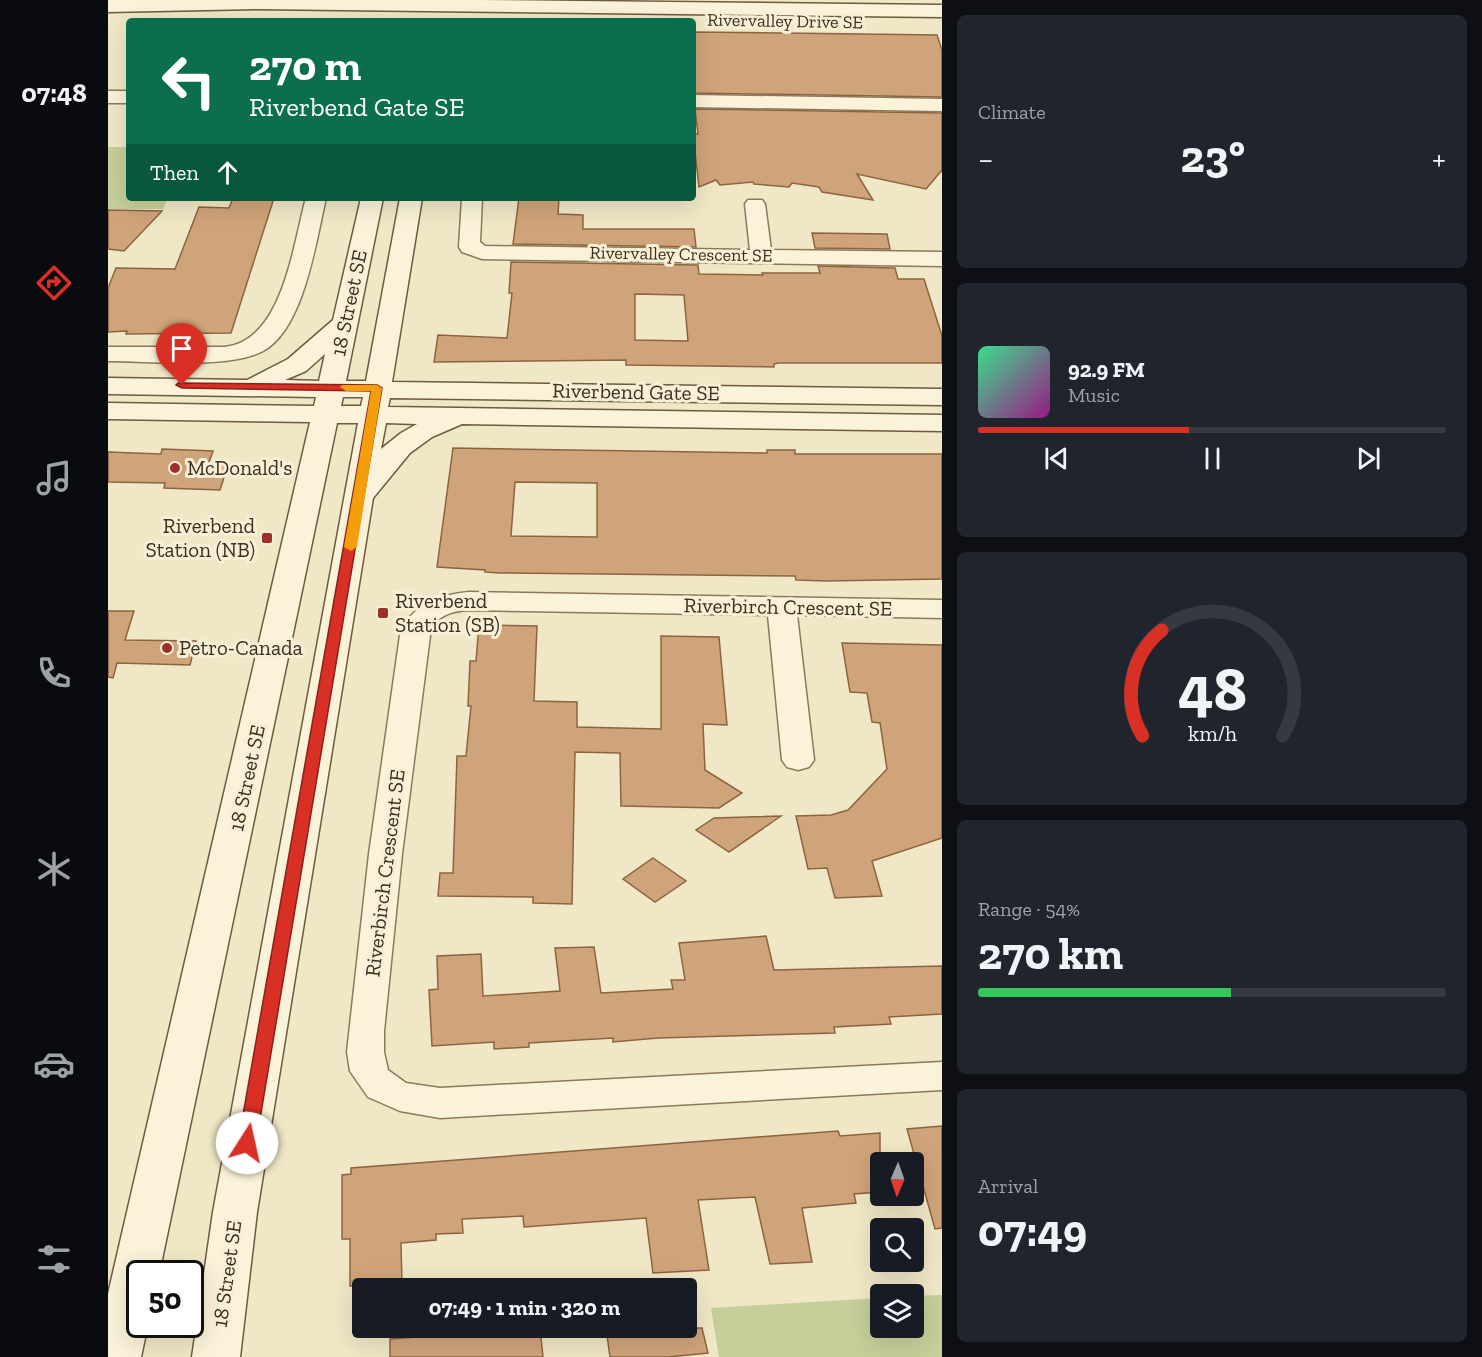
<!DOCTYPE html>
<meta charset="utf-8">
<style>
:root{--surface:#171b24;--page:#20242c;--text:#f1f3f6;--muted:#9ea1a6;--line:#363941;--accent:#d93025}
body{margin:0;font-family:"Zilla Slab",serif;background:var(--page);color:var(--text);height:100vh;display:flex;flex-direction:column;font-size:22px;white-space:nowrap}
*{box-sizing:border-box;margin:0}
p{font-size:20px;color:var(--muted)}
.icon{flex:none;width:33px;height:33px;fill:none;stroke:currentColor;stroke-width:2;stroke-linecap:round;stroke-linejoin:round}
.map{position:relative;flex:1;overflow:hidden}
.side{display:flex;flex-direction:column;gap:15px;padding:15px;background:#0d0f14;width:540px}
.side>*{flex:none}
.hud{position:absolute;left:18px;top:18px;width:570px;height:183px;border-radius:6px;box-shadow:0 6px 24px #0002;background:#0b6e4f;color:#fff;overflow:hidden}
.needle{width:39px;rotate:182deg}
.tools{position:absolute;left:762px;top:1152px;display:grid;gap:12px}
.tools a{display:grid;place-items:center;width:54px;height:54px;border-radius:6px;background:var(--surface);box-shadow:0 6px 24px #0002;font-size:30px}
.speed{position:absolute;left:18px;top:1260px;display:flex;gap:12px;font-size:30px;font-weight:700;text-align:center}
.speed>*{display:grid;place-content:center;width:78px;height:78px;border-radius:50%;background:var(--surface);box-shadow:0 6px 24px #0002;line-height:1}
.speed .limit{border:3px solid #111;border-radius:9px;background:#fff;color:#111}
.pin{position:absolute;display:grid;place-items:center;width:51px;height:51px;color:#fff;margin:-62px -26px;border-radius:50% 50% 50% 0;rotate:-45deg;box-shadow:0 0 6px #0007}
.pin .icon{rotate:45deg}
.me{position:absolute;width:66px;margin:-33px;rotate:10deg;stroke-linejoin:round;filter:drop-shadow(0 0 4px #0008)}
.turn{display:flex;align-items:center;gap:21px;height:126px;padding:0 24px;font-size:27px}
.turn .icon{width:78px;height:78px;stroke-width:2.5}
.turn b{display:block;font-size:42px;line-height:51px}
.then{display:flex;align-items:center;height:57px;padding:0 24px;background:#0003;gap:12px;font-size:22px}
.big{font-size:45px;font-weight:700;line-height:1.1}
.side .tile{flex:1;display:flex;flex-direction:column;justify-content:center;gap:9px;min-width:0;padding:0 21px;border-radius:9px;background:var(--page)}
.side .dial{align-items:center;gap:0}
.dial svg{height:156px;overflow:visible;fill:none;stroke:var(--line);stroke-width:7;stroke-linecap:round;text-anchor:middle}
.dial text{fill:var(--text);stroke:none}
.song{display:flex;align-items:center;gap:18px}
.cover{width:72px;height:72px;border-radius:9px;background:linear-gradient(135deg,hsl(150 70% 55%),hsl(310 70% 35%))}
.played{height:6px;border-radius:3px;background:linear-gradient(90deg,var(--accent) 45%,var(--line) 45%)}
.keys{display:flex;justify-content:space-around;direction:ltr}
.heat{display:flex;justify-content:space-between;align-items:center;font-size:33px;direction:ltr}
.charge{height:9px;border-radius:4px;background:linear-gradient(90deg,#34c759 54%,var(--line) 0)}
.trip{position:absolute;left:244px;top:1278px;width:345px;height:60px;border-radius:6px;background:var(--surface);box-shadow:0 6px 24px #0002;font-weight:700;line-height:60px;text-align:center}
main{display:flex;flex:1;min-height:0}
.tab-bar{display:flex;flex-direction:column;width:108px;justify-content:space-around;align-items:center;background:#090b0e;color:var(--muted)}
.tab-bar .icon{width:42px;height:42px}
.tab-bar .current{color:var(--accent)}
.tab-bar b{font-size:27px;color:var(--text)}
.map>svg:first-child{display:block}
</style>
<main>
<nav class="tab-bar">
<b>07:48</b>
<svg class="icon current" aria-label="directions" viewBox="0 0 24 24"><path d="M12 3l9 9-9 9-9-9zM9 14v-3h6M13 9l2 2-2 2"/></svg>
<svg class="icon" aria-label="music" viewBox="0 0 24 24"><path d="M9 18V5l10-2v13"/><circle cx="6" cy="18" r="3"/><circle cx="16" cy="16" r="3"/></svg>
<svg class="icon" aria-label="phone" viewBox="0 0 24 24"><path d="M5 4h4l2 5-3 2q2 4 5 5l2-3 5 2v4C11 20 4 13 5 4z"/></svg>
<svg class="icon" aria-label="climate" viewBox="0 0 24 24"><path d="M12 3v18M4 7l16 10M4 17L20 7"/></svg>
<svg class="icon" aria-label="car" viewBox="0 0 24 24"><path d="M5 17H2v-5l4-1 3-4h7l3 4 3 1v5h-3M9 17h6M6 11h13"/><circle cx="7" cy="17" r="2"/><circle cx="17" cy="17" r="2"/></svg>
<svg class="icon" aria-label="filters" viewBox="0 0 24 24"><path d="M4 7h16M4 17h16"/><circle cx="9" cy="7" r="2"/><circle cx="15" cy="17" r="2"/></svg>
</nav>
<div class="map">
<svg width="834" height="1357" viewBox="0 0 834 1357">
<rect width="100%" height="100%" fill="#f0e7c6"/>
<g fill="#c5cf99">
<path d="M0,147h21v51h39l-5,11h-55z"/>
<path d="M834,1295v62h-223l-8,-49 169,-10v30h34v-32z"/>
</g>
<g fill="#d0a47a" stroke="#8c643f" stroke-width="1.5" fill-rule="evenodd">
<path d="M585,32l244,3 5,15v47l-249,-4z"/>
<path d="M587,109l247,4v57l-16,19 -69,-15 16,26 -51,-8 -3,-5 -27,-4 -3,4 -35,-3 -1,-2 -33,3 -4,-5 -17,7 -6,-53h5z"/>
<path d="M125,198h41l-43,135 -105,1 1,-3 -19,1v-44l8,-20 59,1 24,-62 30,1z"/>
<path d="M411,198h40l-1,16 25,1v14h111l2,18 -183,-3z"/>
<path d="M0,210l54,1 -38,40 -16,-2z"/>
<path d="M704,233l75,1 3,15 -75,-1z"/>
<path d="M403,262l187,3 1,9 64,1 -1,-2h58l-2,-7 77,2 3,11h26l18,57v27h-164l-4,1v3l-148,-2v-5l-192,2 4,-27 69,3 5,-45h-3zM527,294l49,1 4,46 -53,-1z"/>
<path d="M345,448l314,5v-3h28v4h147v125l-116,2 -30,-1 -1,-4 -295,-3 -15,-1v-2l-48,-3zM407,482l82,1v54l-86,-1z"/>
<path d="M54,449l51,2 -5,14h20l-8,25 -56,-2 1,-5 -57,-1v-30l53,2z"/>
<path d="M0,611h26l-9,29 71,1 -6,24 -73,-2 -4,15 -5,-1z"/>
<path d="M371,625l58,1 -3,75 43,1v25l84,2v-93l58,1 8,88 -24,-1 2,46 37,23 -23,15 -98,-2 -1,-53 -45,-1 -3,152 -39,-1v-6l-95,-1 2,-23h13l4,-117h9l5,-50h-3l2,-45h6z"/>
<path d="M734,643l100,2v193l-70,23 10,35 -47,2 -8,-30 -19,1 -12,-53 35,-1 17,-5 39,-41 -7,-46 -8,-1 -5,-29 -17,-1z"/>
<path d="M673,816l-52,36 -33,-22 18,-12z"/>
<path d="M545,858l33,23 -31,21 -32,-23z"/>
<path d="M658,936l8,34 168,-4v48l-53,3 2,7 -57,3 1,6 -177,5 -45,4v-4l-84,5v4l-35,2v-7l-62,4 -3,-56 9,-1 -1,-33 44,-2 2,42 77,-5 -5,-43 39,-1 7,46 72,-4 -2,-9h14l-6,-37z"/>
<path d="M834,1126v102l-7,1 -28,-100z"/>
<path d="M730,1131l2,5 40,-3v59l-26,2 2,9 -54,5 10,54 -42,2 -15,-67 -57,3 11,70 -56,3 -7,-55 -122,9 -1,-11 -61,3 1,14 -27,1v6l-35,3 1,41 -52,2v-47h-8v-64l9,-1v-6z"/>
<path d="M432,1328l3,29h-153v-18z"/>
<path d="M498,1328h96l6,25 -40,4h-58z"/>
</g>
<g fill="none" stroke-linecap="round" stroke-linejoin="round">
<g stroke="#8c795a" stroke-width="3">
<g id="street">
<rect x="0" y="91" width="21" height="12"/>
<path d="M585,95l249,4v12l-249,-4z"/>
<path d="M198,198h20c-10,43 -22,131 -63,153 -33,18 -116,10 -155,10v-14h116c59,-5 69,-103 82,-149z"/>
<path d="M354,198h20l-2,44 5,4 265,4 -5,-46 3,-4h14l3,4 6,46 171,2v14l-460,-7 -20,-7 -3,-5z"/>
<path d="M361,592l473,8v18l-145,-3 17,145 -5,7 -11,3 -11,-3 -5,-7 -14,-145 -299,-5c-16,1 -28,4 -38,18l-29,226 -18,177v21l4,18 18,13 34,5 502,-26v28l-502,28 -40,-7 -32,-14 -18,-26 -3,-19 22,-198 32,-226c18,-26 38,-33 68,-36z"/>
</g>
</g>
<g stroke="#6e5a3d" stroke-width="3">
<g id="secondary">
<path d="M0,0h368l466,5v12l-686,-8 -148,3z"/>
<path d="M253,198h22l-37,183h20l34,-183h22l-30,184 550,7v16l-552,-7 -2,9 554,8v16l-480,-7 -30,13 -22,16 -37,45 -116,714 -17,145h-48l21,-145 145,-789h-21l-178,851h-19v50h8l-7,33h-33v-63l202,-872 -202,-3v-16l206,3 2,-9 -208,-3v-16l139,2 41,-21 45,-39zM217,354l-6,27 -34,-1 21,-9zM235,397h20l-2,9h-20zM278,423l31,1 -16,9 -20,16z"/>
</g>
</g>
<use href="#street" fill="#faf3d9" fill-rule="evenodd"/>
<use href="#secondary" fill="#faf3d9" fill-rule="evenodd"/>
</g>
<path fill="#d93025" stroke="#8d1f18" stroke-width="1.5" d="M70,383l199,2 5,3 -126,755 -3,5h-12l-3,-5 133,-752 -189,-3 -6,-3z"/>
<path fill="#f59e0b" d="M234,385h35l5,3 -25,159 -6,4 -7,-4 27,-156h-25l-6,-4z"/>
<g fill="#9e3028" stroke="#f7f0d6" stroke-width="2">
<circle cx="67" cy="468" r="6"/>
<rect x="153" y="532" width="12" height="12" rx="3"/>
<rect x="269" y="607" width="12" height="12" rx="3"/>
<circle cx="59" cy="648" r="6"/>
</g>
<g text-anchor="middle" stroke-width="6" stroke-linejoin="round" paint-order="stroke">
<g font-size="18" fill="#3c2f1f" stroke="#f7f0d6">
<text transform="translate(677 21) rotate(1)" y="6">Rivervalley Drive SE</text>
<text transform="translate(573 254) rotate(1)" y="6">Rivervalley Crescent SE</text>
</g>
<g font-size="21" fill="#3c2f1f" stroke="#f7f0d6">
<text transform="translate(241 303) rotate(-78)" y="7">18 Street SE</text>
<text transform="translate(528 392) rotate(1)" y="7">Riverbend Gate SE</text>
<text transform="translate(680 607) rotate(1)" y="7">Riverbirch Crescent SE</text>
<text transform="translate(139 778) rotate(-78)" y="7">18 Street SE</text>
<text transform="translate(277 873) rotate(-83)" y="7">Riverbirch Crescent SE</text>
<text transform="translate(119 1274) rotate(-82)" y="7">18 Street SE</text>
</g>
<g font-size="21" fill="#3c2f1f" stroke="#f7f0d6" text-anchor="start">
<text x="79" y="475">McDonald's</text>
<text x="147" y="533" text-anchor="end">Riverbend<tspan x="147" dy="24">Station (NB)</tspan></text>
<text x="287" y="608">Riverbend<tspan x="287" dy="24">Station (SB)</tspan></text>
<text x="71" y="655">Petro-Canada</text>
</g>
</g>
</svg>
<div class="tools">
<a><svg class="needle" viewBox="-14 -14 28 28"><path d="M0-13l5 13h-10z" fill="#e53935"/><path d="M0 13l5-13h-10z" fill="#9ea1a6"/></svg></a>
<a><svg class="icon" aria-label="search" viewBox="0 0 24 24"><circle cx="10" cy="10" r="6"/><path d="M15 15l6 6"/></svg></a>
<a><svg class="icon" aria-label="layers" viewBox="0 0 24 24"><path d="M12 4l9 5-9 5-9-5zM3 14l9 5 9-5"/></svg></a>
</div>
<div class="speed"><div class="limit">50</div></div>
<div class="pin" style="left:74px;top:385px;background:#d93025"><svg class="icon" aria-label="arrive" viewBox="0 0 24 24"><path d="M6 21V4h12l-3 4 3 4H6"/></svg></div>
<svg class="me" style="left:139px;top:1143px" viewBox="-20 -20 40 40"><circle r="19" fill="#fff"/><path d="M0-13L10 11 0 6-10 11z" fill="#d93025"/></svg>
<div class="trip">07:49 · 1 min · 320 m</div>
<div class="hud">
<div class="turn"><svg class="icon" aria-label="left" viewBox="0 0 24 24"><path d="M17 20v-9H6M10 6l-5 5 5 5"/></svg><div><b>270 m</b>Riverbend Gate SE</div></div>
<div class="then">Then<svg class="icon" aria-label="ahead" viewBox="0 0 24 24"><path d="M12 20V5M6 11l6-6 6 6"/></svg></div>
</div>
</div>
<section class="side">
<div class="tile"><p>Climate</p>
<div class="heat"><a>−</a><b class="big">23°</b><a>+</a></div>
</div>
<div class="tile">
<div class="song"><i class="cover"></i><div><b>92.9 FM</b><p>Music</p></div></div>
<div class="played"></div>
<div class="keys"><svg class="icon" aria-label="previous" viewBox="0 0 24 24"><path d="M18 5L8 12l10 7zM5 5v14"/></svg><svg class="icon" aria-label="pause" viewBox="0 0 24 24"><path d="M8 5v14M16 5v14"/></svg><svg class="icon" aria-label="next" viewBox="0 0 24 24"><path d="M6 5l10 7-10 7zM19 5v14"/></svg></div>
</div>
<div class="tile dial"><svg viewBox="0 0 100 80">
<path d="M14 69A42 42 0 1 1 86 69"/>
<path d="M14 69A42 42 0 0 1 24 15" stroke="#d93025"/>
<text x="50" y="56" font-size="32" font-weight="700">48</text>
<text x="50" y="72" font-size="11">km/h</text>
</svg></div>
<div class="tile"><p>Range · 54%</p><b class="big">270 km</b><div class="charge"></div></div>
<div class="tile"><p>Arrival</p><b class="big">07:49</b></div>
</section>
</main>
